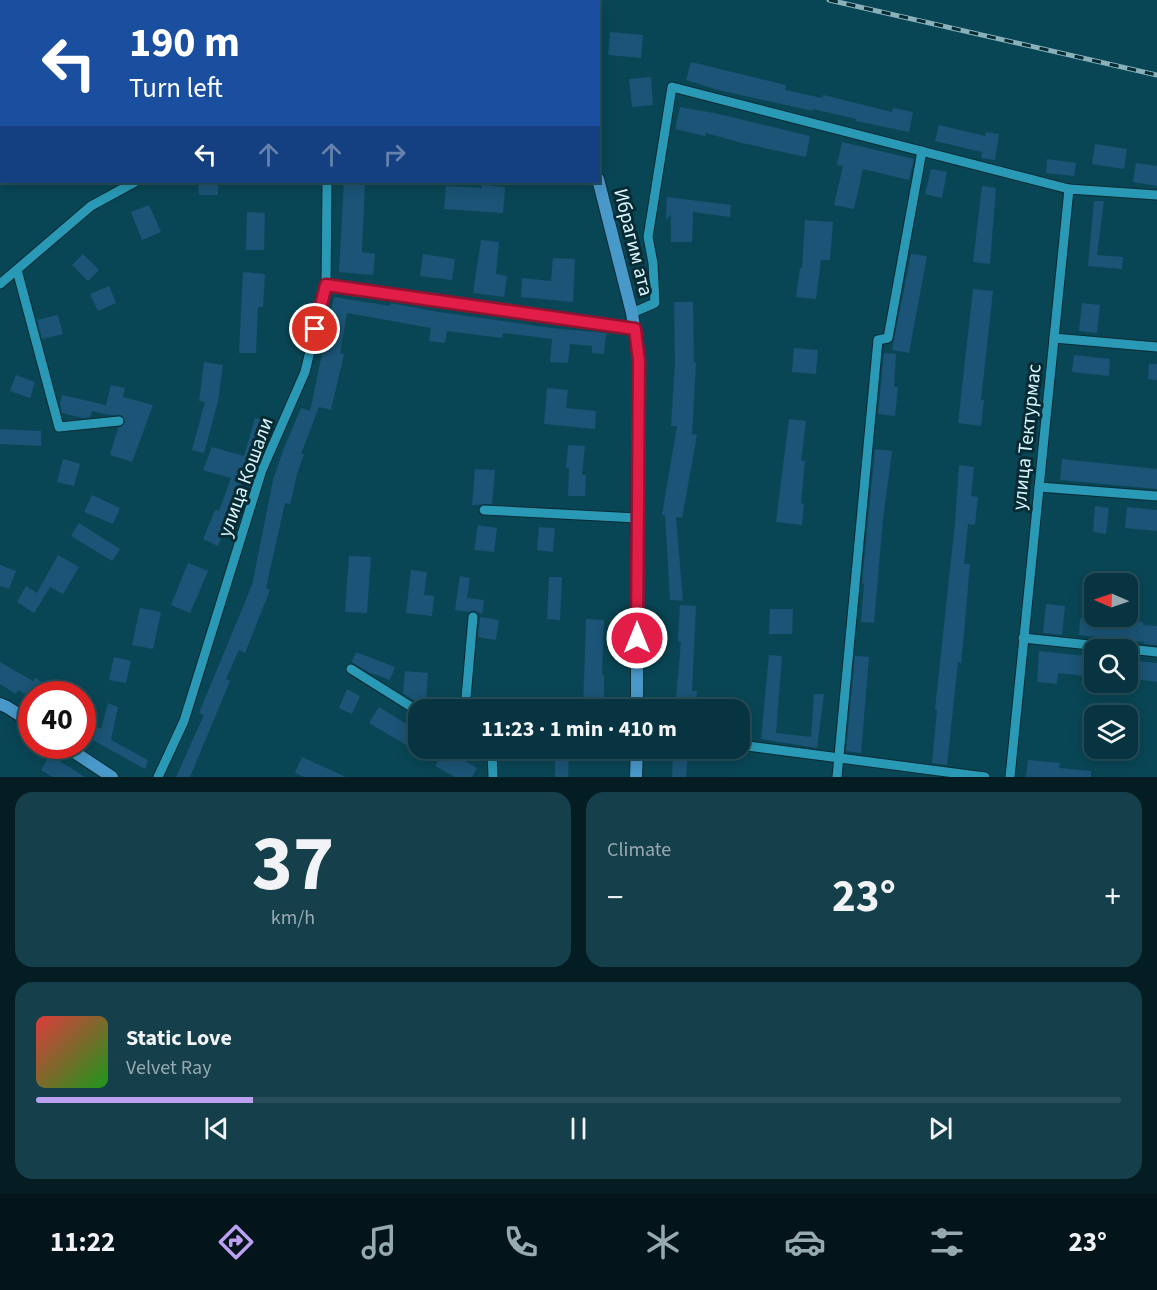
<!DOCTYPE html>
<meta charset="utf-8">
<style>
:root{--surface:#073440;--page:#153f4b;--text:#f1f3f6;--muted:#98aab1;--line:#284f59;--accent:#bca0f2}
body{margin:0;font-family:"Source Sans 3",sans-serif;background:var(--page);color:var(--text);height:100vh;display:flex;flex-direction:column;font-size:22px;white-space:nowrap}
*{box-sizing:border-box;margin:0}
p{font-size:20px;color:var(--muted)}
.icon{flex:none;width:33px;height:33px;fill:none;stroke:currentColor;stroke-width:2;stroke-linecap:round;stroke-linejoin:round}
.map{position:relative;height:777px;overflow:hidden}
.details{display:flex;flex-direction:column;gap:15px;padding:15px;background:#041d23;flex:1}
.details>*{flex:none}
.top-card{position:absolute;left:0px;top:0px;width:600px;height:183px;box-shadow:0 3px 15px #0003,0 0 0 2px var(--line);background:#1a4fa0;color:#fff;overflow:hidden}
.needle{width:39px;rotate:272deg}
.controls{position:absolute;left:1084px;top:573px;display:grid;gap:12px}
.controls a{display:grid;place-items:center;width:54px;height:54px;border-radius:12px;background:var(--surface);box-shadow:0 3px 15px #0003,0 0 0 2px var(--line);font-size:30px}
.speed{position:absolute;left:18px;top:681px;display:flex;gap:12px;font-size:30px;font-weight:700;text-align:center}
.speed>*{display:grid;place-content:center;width:78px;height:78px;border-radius:50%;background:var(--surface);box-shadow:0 3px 15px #0003,0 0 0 2px var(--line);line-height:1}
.speed .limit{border:9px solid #d22;background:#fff;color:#111}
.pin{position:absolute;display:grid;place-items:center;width:51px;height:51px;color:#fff;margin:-26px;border:3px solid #fff;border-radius:50%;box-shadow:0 2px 6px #0007}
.me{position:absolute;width:66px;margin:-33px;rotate:0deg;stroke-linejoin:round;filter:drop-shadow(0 0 4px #0008)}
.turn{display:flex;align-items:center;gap:21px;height:126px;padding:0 30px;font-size:27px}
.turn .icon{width:78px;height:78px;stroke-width:2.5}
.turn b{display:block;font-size:42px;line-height:51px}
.lanes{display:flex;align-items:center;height:57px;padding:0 30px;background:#0003;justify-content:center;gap:30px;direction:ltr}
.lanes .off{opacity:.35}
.big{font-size:45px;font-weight:700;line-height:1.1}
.details .card{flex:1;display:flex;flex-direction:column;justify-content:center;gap:9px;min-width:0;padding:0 21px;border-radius:18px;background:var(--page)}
.details .dial{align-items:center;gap:0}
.dial b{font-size:78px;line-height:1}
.song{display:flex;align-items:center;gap:18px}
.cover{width:72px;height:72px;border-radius:9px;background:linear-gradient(135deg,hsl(0 70% 55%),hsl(120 70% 35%))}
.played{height:6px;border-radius:3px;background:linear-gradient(90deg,var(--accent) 20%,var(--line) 20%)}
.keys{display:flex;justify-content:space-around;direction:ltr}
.heat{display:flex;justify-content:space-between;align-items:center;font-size:33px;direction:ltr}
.details .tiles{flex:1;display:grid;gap:15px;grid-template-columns:1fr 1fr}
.card:last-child{grid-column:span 2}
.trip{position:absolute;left:408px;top:699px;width:342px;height:60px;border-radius:18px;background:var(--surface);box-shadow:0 3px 15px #0003,0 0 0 2px var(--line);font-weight:700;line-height:60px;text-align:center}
.dock{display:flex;height:96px;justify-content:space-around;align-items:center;background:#03151a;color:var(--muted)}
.dock .icon{width:42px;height:42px}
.dock .selected{color:var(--accent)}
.dock b{font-size:27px;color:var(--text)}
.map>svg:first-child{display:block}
</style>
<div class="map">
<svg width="1157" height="777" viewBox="0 0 1157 777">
<rect width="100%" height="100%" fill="#094655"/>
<g fill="#1b5476">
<path d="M610,32l33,3 -2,23 -33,-3z"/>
<path d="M691,62l95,23 -1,5 37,8 1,-3 69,17 1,-4 20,4 -4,20 -53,-11v-2l-43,-10v2l-95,-21 -32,-10z"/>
<path d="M651,77l2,28 -21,2 -3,-28z"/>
<path d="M680,107l34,6 96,23 -4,21 -64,-14 -36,-10 -1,3 -30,-7z"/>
<path d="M939,125l46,11 1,-4 13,2 -4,26 -14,-2 1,-6 -47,-11z"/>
<path d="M842,142l72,17 -5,21 -46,-11 -9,40 -20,-4 9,-39 -6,-1z"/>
<path d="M1095,144l32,5 -3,20 -32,-5z"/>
<path d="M1047,159l29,4 -2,13 -28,-3z"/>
<path d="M1136,163l21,3v20l-24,-4z"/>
<path d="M931,169l16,3 -5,26 -17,-4z"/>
<path d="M198,182h20v13h-19z"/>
<path d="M344,182h21l-3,70 13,2 -2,21 -34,-3z"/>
<path d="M482,185l23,2 -2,26 -59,-4 2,-23 36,2z"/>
<path d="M982,186l14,2 -6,76 -17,-2z"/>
<path d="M667,197l64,8 -1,12 -37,-5 -1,30h-21v-27l-5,4z"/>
<path d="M1094,201h10l-7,54 26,2 -1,12 -34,-3z"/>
<path d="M149,205l12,27 -19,8 -11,-28z"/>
<path d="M247,212l18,1 -1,37h-18z"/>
<path d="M805,220l28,2 -3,38h-9l-5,39 -20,-2 4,-29h2z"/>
<path d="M481,240l18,2 -3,32 11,2 -3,21 -31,-4z"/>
<path d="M83,254l16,16 -11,11 -16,-16z"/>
<path d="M423,254l32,5 -3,21 -32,-4z"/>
<path d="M911,254l16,2 -18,97 -17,-3z"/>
<path d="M553,258l22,1 -2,43 -52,-5 1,-19 29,3z"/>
<path d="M243,272l22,2 -2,33h-5l-2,46h-17z"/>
<path d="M109,286l7,17 -18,8 -8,-17z"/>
<path d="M973,289l20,2 -12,109h3l-3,26 -23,-3z"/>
<path d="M334,297l56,9v-3l43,8 118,17 55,5 -2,21 -12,-1v-7l-22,-2 -2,19 -18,-1 2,-23 -49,-6 -1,5 -55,-7 -2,12 -16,-2 2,-13 -84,-15 -7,40 4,1 -13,56 -12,-3 -18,47h3l-7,20 -7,30 -5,-1 -19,85 4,2 -25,63 -6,-3 -13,29 4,2 -40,96h-14l28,-62 -5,-2 53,-128 21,-105 11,-32 17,-40 9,3z"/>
<path d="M674,302h19l1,61h2l-4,71 5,1 -15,83 -6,-1 7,84 -13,-1 -5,-85h-3l15,-89h-6l4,-64z"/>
<path d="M1082,303l18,2 -3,28 -18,-2z"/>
<path d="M58,315l5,19 -21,5 -5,-19z"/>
<path d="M794,348l24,2 -2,24 -24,-2z"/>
<path d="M884,353l12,1 -2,33h4l-3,29 -17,-2z"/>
<path d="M1074,355l36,4 -1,17 -37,-4z"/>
<path d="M204,362l19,3 -5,36 -14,52 -12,-3 13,-48 -6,-1z"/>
<path d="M1149,364h8v16l-9,-1z"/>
<path d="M16,375l19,7 -5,16 -20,-7z"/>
<path d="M111,385l14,3 -2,9 30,8 -21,57 -22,-7 8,-27 7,-5 -3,-8h-12l-18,-4 -2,6 -7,1 -21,-5 -2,-9 2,-9 44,10z"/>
<path d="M547,388l21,2 -2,18 30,3 -1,18 -51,-5z"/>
<path d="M255,418l10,2 -13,46h-3l-31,80 -15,-7 12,-29 4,1 12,-33 -28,-8 9,-23 32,9z"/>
<path d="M789,419l17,2 -5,40h4l-4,42 3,1 -2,21 -26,-3z"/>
<path d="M0,429l41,2v15l-41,-2z"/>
<path d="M568,445l17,1 -3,29h4l-1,21h-17l1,-28h-3z"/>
<path d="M875,449l17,2 -9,68 -9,104 -13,-1 3,-38 -2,-1z"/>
<path d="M63,459l17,5 -6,22 -17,-4z"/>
<path d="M1062,459l95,10v20l-97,-9z"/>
<path d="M959,465l15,2 -3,29 7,1 -3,28 -7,-1 -4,40h6l-6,69 -3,30 -3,-1 -11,103 -15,-2 5,-53 -2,-1 20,-186z"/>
<path d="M475,469l20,1 -3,34 -20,1z"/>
<path d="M92,495l28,13 -7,16 -29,-12z"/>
<path d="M1095,506l14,2 -3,26 -13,-2z"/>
<path d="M1127,507l30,3v21l-32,-3z"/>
<path d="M79,523l41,26 -8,12 -41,-25z"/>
<path d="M478,525l19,3 -3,24 -20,-2z"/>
<path d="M539,527l16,1 -2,24 -16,-2z"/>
<path d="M58,555l21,12 -16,27 -13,-7 -16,26 -17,-11 9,-16 11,7z"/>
<path d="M349,556l22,1 -4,56 -22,-1z"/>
<path d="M188,563l20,8 -18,42 -19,-8z"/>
<path d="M0,565l16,6 -7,18 -9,-3z"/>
<path d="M411,570l16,2 -3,23 10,1 -2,20 -26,-3z"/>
<path d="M460,576l10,2 -3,20 17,2 -2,14 -8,-4 -5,2 -14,-2z"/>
<path d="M549,577h13l-2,43 -13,-1z"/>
<path d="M1046,604l19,2 -3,29 -19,-2z"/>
<path d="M680,605l16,1 -4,85h5l-1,19h-21l6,-68 -3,-1z"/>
<path d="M140,608l21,4 -8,37 -21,-4z"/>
<path d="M770,609h23l-1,25h-23z"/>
<path d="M480,617l19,3 -3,20 -18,-3z"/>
<path d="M1080,618l63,4v3l14,1v19l-13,-1 1,-2 -66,-7z"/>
<path d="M586,619l18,1 -2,55h2v35h-21z"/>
<path d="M1039,651l56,6v20l-37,-4 -1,11 -20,-2z"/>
<path d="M356,652l39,15 -5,13 -22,-8 -16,-10z"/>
<path d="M769,655l13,1 -6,77 35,4 3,-43h10l-7,54 -56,-9z"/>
<path d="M855,656l14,1 -8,96 -15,-2z"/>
<path d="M114,657l17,4 -5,22 -17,-3z"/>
<path d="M1128,660l29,3v19l-29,-4z"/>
<path d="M0,662l33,19 2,-3 28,16h-31v4l-14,-8 -2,4 -16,-10z"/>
<path d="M405,671l23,2 -2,28 -13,-1 -10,-7z"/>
<path d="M347,689l13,7 -8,18 -13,-6z"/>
<path d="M108,703l10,4 -7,33 37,20 -3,9 -63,-35v-16l19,11z"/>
<path d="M379,707l39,24v21l-49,-29z"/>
<path d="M555,748h14l-1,29h-13z"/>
<path d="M445,749l32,19 -5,9h-17l-20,-11z"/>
<path d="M50,755l35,22h-33l-11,-7z"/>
<path d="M673,755h15l-2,22h-14z"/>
<path d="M302,757l44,20h-42l-9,-4z"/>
<path d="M1028,760l32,3 -1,5 32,3v6h-65z"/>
</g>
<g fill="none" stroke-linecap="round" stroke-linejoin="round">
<g stroke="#082a33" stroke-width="11">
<g id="street">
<path d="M17,270l42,157 60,-6"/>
<path d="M0,284l91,-78 44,-24"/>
<path d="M326,285l309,44"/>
<path d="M632,313l23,-10 -2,-40 -5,-26 24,-150 397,102"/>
<path d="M1054,338l103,9"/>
<path d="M1039,487l118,9"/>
<path d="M484,510l153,8"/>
<path d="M1023,638l134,14"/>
<path d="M351,669l67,42"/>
<path d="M465,710l8,-93"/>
<path d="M740,745l245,32"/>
<path d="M483,748l9,5 1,24"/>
<path d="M158,777l26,-56 78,-251 43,-98 21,-87 1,-103"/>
<path d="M837,777l41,-437 10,-2 34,-187"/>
<path d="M1010,777l59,-588 88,6"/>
</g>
</g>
<g stroke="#082a33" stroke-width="14">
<g id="secondary">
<path d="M551,0v2"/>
<path d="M598,179l34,134 7,48 -2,157v192"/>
<path d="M0,704l7,3 25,16"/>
<path d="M65,746l47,31"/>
<path d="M636,777l1,-29"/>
</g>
</g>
<use href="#street" stroke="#2a99b5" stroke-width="9"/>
<use href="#secondary" stroke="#4898c9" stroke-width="12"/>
<g stroke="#88b1bc" stroke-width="5">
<path id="rail" d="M829,0l328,75"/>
</g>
<use href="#rail" stroke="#082a33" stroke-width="3" stroke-dasharray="9" stroke-linecap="butt"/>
</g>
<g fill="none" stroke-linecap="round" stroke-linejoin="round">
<g stroke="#92132f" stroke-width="15">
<path id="route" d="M315,329l11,-44 309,44 4,32 -2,277"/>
</g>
<use href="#route" stroke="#e11d48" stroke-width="10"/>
</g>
<g text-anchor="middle" stroke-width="6" stroke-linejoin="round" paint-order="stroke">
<g font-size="20" fill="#d9f5fe" stroke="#082a33">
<text transform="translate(634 242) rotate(76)" y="7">Ибрагим ата</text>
<text transform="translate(1026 437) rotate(-84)" y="7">улица Тектурмас</text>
<text transform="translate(245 477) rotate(-70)" y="7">улица Кошали</text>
</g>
</g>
</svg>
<div class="controls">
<a><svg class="needle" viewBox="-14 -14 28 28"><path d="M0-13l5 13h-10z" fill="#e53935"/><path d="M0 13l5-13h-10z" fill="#98aab1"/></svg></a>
<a><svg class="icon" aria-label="search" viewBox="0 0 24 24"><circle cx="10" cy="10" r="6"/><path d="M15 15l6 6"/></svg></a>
<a><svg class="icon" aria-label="layers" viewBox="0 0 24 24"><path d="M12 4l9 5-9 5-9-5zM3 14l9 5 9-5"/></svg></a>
</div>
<div class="speed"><div class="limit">40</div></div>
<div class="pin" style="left:315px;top:329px;background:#d93025"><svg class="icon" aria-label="arrive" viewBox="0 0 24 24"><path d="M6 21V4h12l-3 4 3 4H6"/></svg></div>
<svg class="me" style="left:637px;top:638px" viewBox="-20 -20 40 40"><circle r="17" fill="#e11d48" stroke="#fff" stroke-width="3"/><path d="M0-11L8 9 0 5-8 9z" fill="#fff"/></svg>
<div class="trip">11:23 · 1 min · 410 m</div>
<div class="top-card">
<div class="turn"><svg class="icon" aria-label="left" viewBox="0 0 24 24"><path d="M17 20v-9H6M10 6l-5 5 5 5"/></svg><div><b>190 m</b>Turn left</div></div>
<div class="lanes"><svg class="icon" aria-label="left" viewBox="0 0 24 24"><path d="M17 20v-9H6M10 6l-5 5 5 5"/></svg><svg class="icon off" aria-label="ahead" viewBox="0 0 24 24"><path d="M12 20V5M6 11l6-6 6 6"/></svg><svg class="icon off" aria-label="ahead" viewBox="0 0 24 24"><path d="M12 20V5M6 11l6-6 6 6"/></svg><svg class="icon off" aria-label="right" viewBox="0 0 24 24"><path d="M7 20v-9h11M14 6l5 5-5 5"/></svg></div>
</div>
</div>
<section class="details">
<div class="tiles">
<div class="card dial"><b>37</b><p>km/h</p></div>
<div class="card"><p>Climate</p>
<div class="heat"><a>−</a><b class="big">23°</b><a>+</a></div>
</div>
<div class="card">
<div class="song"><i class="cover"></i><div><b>Static Love</b><p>Velvet Ray</p></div></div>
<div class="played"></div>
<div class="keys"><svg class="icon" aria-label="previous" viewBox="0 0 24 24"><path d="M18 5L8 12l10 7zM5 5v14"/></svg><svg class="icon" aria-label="pause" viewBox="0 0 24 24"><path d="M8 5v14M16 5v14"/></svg><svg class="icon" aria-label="next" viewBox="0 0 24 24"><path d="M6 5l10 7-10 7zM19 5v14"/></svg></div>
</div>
</div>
</section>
<nav class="dock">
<b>11:22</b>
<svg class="icon selected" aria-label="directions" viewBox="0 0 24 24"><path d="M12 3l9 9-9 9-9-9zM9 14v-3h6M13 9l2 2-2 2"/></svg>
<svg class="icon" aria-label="music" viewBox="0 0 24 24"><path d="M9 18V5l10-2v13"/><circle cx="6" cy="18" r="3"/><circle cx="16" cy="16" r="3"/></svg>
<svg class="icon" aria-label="phone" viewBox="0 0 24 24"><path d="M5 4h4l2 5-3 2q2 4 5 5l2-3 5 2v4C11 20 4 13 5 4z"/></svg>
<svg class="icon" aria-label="climate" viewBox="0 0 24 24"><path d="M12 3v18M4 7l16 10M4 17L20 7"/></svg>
<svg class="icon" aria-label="car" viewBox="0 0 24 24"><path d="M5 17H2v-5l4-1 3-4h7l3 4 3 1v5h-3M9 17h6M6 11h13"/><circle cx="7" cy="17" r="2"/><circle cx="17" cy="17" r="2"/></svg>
<svg class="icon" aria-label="filters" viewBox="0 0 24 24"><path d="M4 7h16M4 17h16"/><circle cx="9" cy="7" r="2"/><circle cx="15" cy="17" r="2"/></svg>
<b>23°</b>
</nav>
